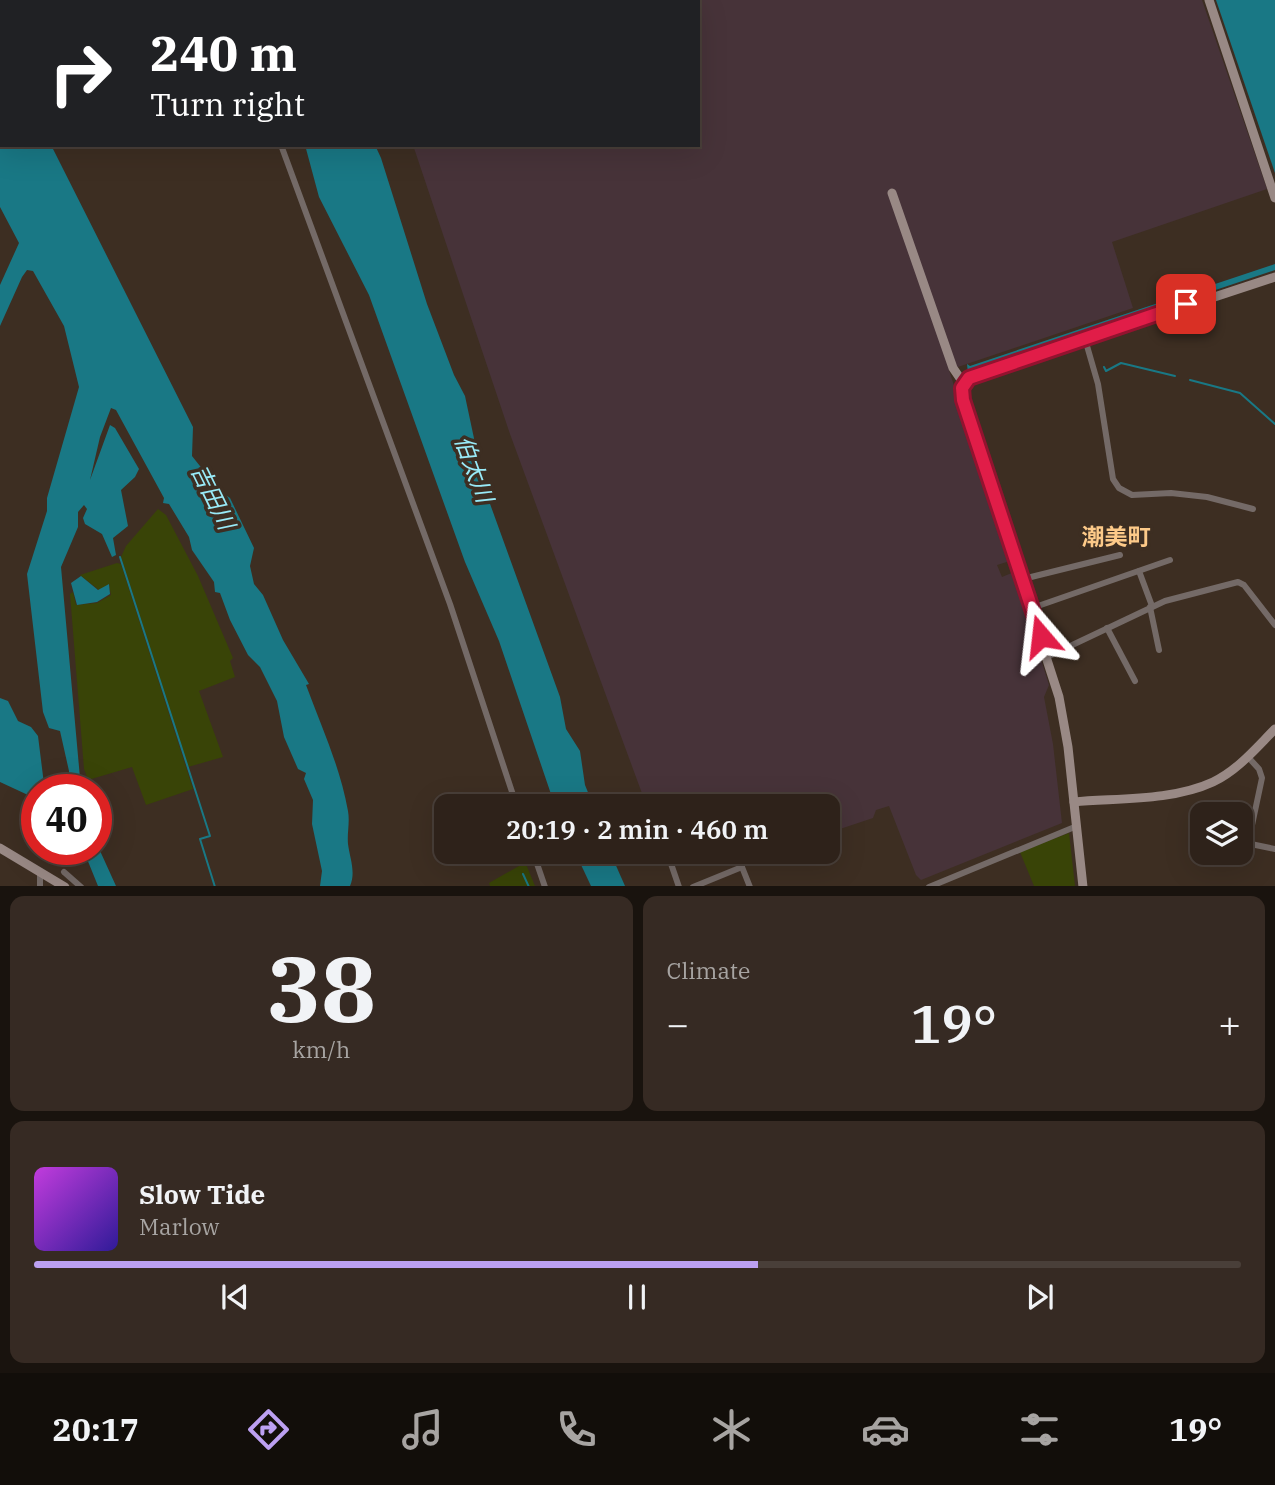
<!DOCTYPE html>
<meta charset="utf-8">
<style>
:root{--surface:#2e221a;--page:#362a23;--text:#f1f3f6;--muted:#a7a4a2;--line:#493f39;--accent:#bca0f2}
body{margin:0;font-family:"IBM Plex Serif","Noto Sans JP",serif;background:var(--page);color:var(--text);height:100vh;display:flex;flex-direction:column;font-size:26px;white-space:nowrap}
*{box-sizing:border-box;margin:0}
p{font-size:23px;color:var(--muted)}
.icon{flex:none;width:38px;height:38px;fill:none;stroke:currentColor;stroke-width:2;stroke-linecap:round;stroke-linejoin:round}
.map{position:relative;height:886px;overflow:hidden}
.side{display:flex;flex-direction:column;gap:10px;padding:10px;background:#19130e;flex:1}
.side>*{flex:none}
.hud{position:absolute;left:0px;top:0px;width:700px;height:147px;box-shadow:0 7px 28px #0002,0 0 0 2px var(--line);background:#202124;color:#fff;overflow:hidden}
.tools{position:absolute;left:1190px;top:802px;display:grid;gap:14px}
.tools a{display:grid;place-items:center;width:63px;height:63px;border-radius:14px;background:var(--surface);box-shadow:0 7px 28px #0002,0 0 0 2px var(--line);font-size:35px}
.speed{position:absolute;left:21px;top:774px;display:flex;gap:14px;font-size:35px;font-weight:700;text-align:center}
.speed>*{display:grid;place-content:center;width:91px;height:91px;border-radius:50%;background:var(--surface);box-shadow:0 7px 28px #0002,0 0 0 2px var(--line);line-height:1}
.speed .limit{border:10px solid #d22;background:#fff;color:#111}
.pin{position:absolute;display:grid;place-items:center;width:60px;height:60px;color:#fff;margin:-30px;border-radius:14px;box-shadow:0 4px 10px #0006}
.me{position:absolute;width:77px;margin:-38px;rotate:343deg;stroke-linejoin:round;filter:drop-shadow(0 0 5px #0008)}
.turn{display:flex;align-items:center;gap:24px;height:147px;padding:0 35px;font-size:32px}
.turn .icon{width:91px;height:91px;stroke-width:2.5}
.turn b{display:block;font-size:49px;line-height:60px}
.big{font-size:52px;font-weight:600;line-height:1.1}
.side .widget{flex:1;display:flex;flex-direction:column;justify-content:center;gap:10px;min-width:0;padding:0 24px;border-radius:14px;background:var(--page)}
.side .dial{align-items:center;gap:0}
.dial b{font-size:91px;line-height:1}
.song{display:flex;align-items:center;gap:21px}
.cover{width:84px;height:84px;border-radius:10px;background:linear-gradient(135deg,hsl(290 70% 55%),hsl(250 70% 35%))}
.played{height:7px;border-radius:4px;background:linear-gradient(90deg,var(--accent) 60%,var(--line) 60%)}
.keys{display:flex;justify-content:space-around;direction:ltr}
.heat{display:flex;justify-content:space-between;align-items:center;font-size:38px;direction:ltr}
.side .tiles{flex:1;display:grid;gap:10px;grid-template-columns:1fr 1fr}
.widget:last-child{grid-column:span 2}
.trip{position:absolute;left:434px;top:794px;width:406px;height:70px;border-radius:14px;background:var(--surface);box-shadow:0 7px 28px #0002,0 0 0 2px var(--line);font-weight:600;line-height:70px;text-align:center}
.menu{display:flex;height:112px;justify-content:space-around;align-items:center;background:#120e0a;color:var(--muted)}
.menu .icon{width:49px;height:49px}
.menu .on{color:var(--accent)}
.menu b{font-size:32px;color:var(--text)}
.map>svg:first-child{display:block}
</style>
<div class="map">
<svg width="1275" height="887" viewBox="0 0 1275 887">
<rect width="100%" height="100%" fill="#3d2e22"/>
<path fill="#473339" d="M365,0h837l65,189 -155,53 21,66 -184,62 61,191 -13,4 5,12 12,-5 35,113 -5,12 9,47 9,79 -141,57 -5,-5 -27,-69 -13,4 -3,8 -45,15v-26h-105l-3,-7 -21,7h-52l-137,-373 -97,-289h285v-143z"/>
<g fill="#394407">
<path d="M158,509l8,6 32,61 35,82 -3,3 5,16 -36,14 24,66 -35,10 -67,-210 5,-11z"/>
<path d="M117,563l4,1 72,225 -47,16 -14,-38 -44,13 -4,-11 -14,-175 3,-2 3,13 21,-2 14,-8 -2,-11 -10,6 -19,-15z"/>
<path d="M1069,833l6,53h-41l-14,-34z"/>
<path d="M516,852h5l14,34h-45l-1,-3 30,-17z"/>
</g>
<g fill="#197885">
<path d="M1216,0h59v173z"/>
<path d="M0,40l2,105h49l142,282 -1,29 27,34 11,8 24,50 -4,18 4,18 9,11 20,45 26,44 -3,1c15,41 34,81 42,126 2,11 -1,22 0,33 2,15 8,28 2,42h-30l2,-15 -10,-47 1,-24 -9,-21 2,-6 -8,-4 -14,-32 -7,-36 -17,-34 -12,-12 -18,-35 -10,-27 -5,-1 -1,-10 -22,-32 -3,-13 -20,-33 -6,-1 1,-5 -48,-88 -5,-2 -11,29 -10,43 20,-55 5,3 24,41 -4,8 -14,13 7,36 -15,12 3,17 -4,2 -10,-23 -17,-10 -2,-6 4,-9 -3,-4 -6,7v15l-17,40 20,222 -15,-2 -11,2 14,-12v-6l-9,-40 -11,-3 -6,-16 -16,-138 20,-63v-13l32,-111 -15,-61 -31,-55 -6,-1 -5,7 -22,49v-41l19,-42 -19,-36z"/>
<path d="M305,145h70l6,13 46,146 27,71 11,21 20,94 75,207 6,32 14,22 5,34 9,22h-37l-4,-7 -54,-159 -34,-79 -96,-267 -50,-98z"/>
<path d="M1275,264v6l-307,103 -1,-9 3,2z"/>
<path d="M81,576l17,14 11,-6 1,10 -13,8 -20,3 -6,-22z"/>
<path d="M0,698l8,3 10,20 13,6 7,9 6,48 -2,5h-5v6l-6,-4 -3,4 -28,-13z"/>
<path d="M96,842l20,44h-18l-15,-37h13z"/>
<path d="M575,852h35l15,34h-34z"/>
</g>
<g fill="none" stroke-linecap="round" stroke-linejoin="round">
<g stroke="#197885" stroke-width="2">
<path d="M1104,367l2,4 15,-8 54,13"/>
<path d="M1190,380l50,13 35,31"/>
<path d="M120,557l90,279 -10,3 15,48"/>
<path d="M523,874l6,13"/>
</g>
<g stroke="#746a67" stroke-width="6">
<path d="M232,0l1,2"/>
<path d="M351,0v2"/>
<path d="M281,145l169,459 67,203"/>
<path d="M1085,339l13,45 15,95 6,9 13,7 39,-2 36,4 46,12"/>
<path d="M1139,571l13,35"/>
<path d="M1023,579l97,-24"/>
<path d="M1038,606l132,-46"/>
<path d="M1150,607l9,43"/>
<path d="M1107,628l28,53"/>
<path d="M1047,657l118,-56 73,-19 6,3 31,40"/>
<path d="M1248,757l11,12 3,9 -14,66"/>
<path d="M1241,842l34,7"/>
<path d="M533,852l12,35"/>
<path d="M667,852l12,35"/>
<path d="M736,852l14,35"/>
<path d="M64,872l17,15"/>
<path d="M40,887v-16"/>
<path d="M693,887l49,-20"/>
<path d="M929,887l148,-61"/>
</g>
<g stroke="#998985" stroke-width="9">
<path d="M1209,0l66,198"/>
<path d="M892,193l61,175 11,16"/>
<path d="M1074,802c44,-4 98,-1 139,-20 25,-12 43,-34 62,-53"/>
<path d="M0,848l65,39"/>
<path d="M1083,887l-15,-140 -9,-50 -96,-297 -1,-12 7,-10 306,-101"/>
</g>
</g>
<g fill="none" stroke-linecap="round" stroke-linejoin="round">
<g stroke="#92132f" stroke-width="18">
<path id="route" d="M1041,636l-78,-236 -1,-12 7,-10 217,-74"/>
</g>
<use href="#route" stroke="#e11d48" stroke-width="12"/>
</g>
<g text-anchor="middle" stroke-width="7" stroke-linejoin="round" paint-order="stroke">
<g font-size="23" font-style="italic" fill="#99ebf8" stroke="#3d2e22">
<text transform="translate(474 469) rotate(70)" y="8">伯太川</text>
<text transform="translate(213 497) rotate(64)" y="8">吉田川</text>
</g>
<g font-size="23" font-weight="bold" fill="#fdca89" stroke="#3d2e22">
<text x="1116" y="545">潮美町</text>
</g>
</g>
</svg>
<div class="tools">
<a><svg class="icon" aria-label="layers" viewBox="0 0 24 24"><path d="M12 4l9 5-9 5-9-5zM3 14l9 5 9-5"/></svg></a>
</div>
<div class="speed"><div class="limit">40</div></div>
<div class="pin" style="left:1186px;top:304px;background:#d93025"><svg class="icon" aria-label="arrive" viewBox="0 0 24 24"><path d="M6 21V4h12l-3 4 3 4H6"/></svg></div>
<svg class="me" style="left:1041px;top:636px" viewBox="-20 -20 40 40"><path d="M0-17L14 15 0 8-14 15z" fill="#e11d48" stroke="#fff" stroke-width="4"/></svg>
<div class="trip">20:19 · 2 min · 460 m</div>
<div class="hud">
<div class="turn"><svg class="icon" aria-label="right" viewBox="0 0 24 24"><path d="M7 20v-9h11M14 6l5 5-5 5"/></svg><div><b>240 m</b>Turn right</div></div>
</div>
</div>
<section class="side">
<div class="tiles">
<div class="widget dial"><b>38</b><p>km/h</p></div>
<div class="widget"><p>Climate</p>
<div class="heat"><a>−</a><b class="big">19°</b><a>+</a></div>
</div>
<div class="widget">
<div class="song"><i class="cover"></i><div><b>Slow Tide</b><p>Marlow</p></div></div>
<div class="played"></div>
<div class="keys"><svg class="icon" aria-label="previous" viewBox="0 0 24 24"><path d="M18 5L8 12l10 7zM5 5v14"/></svg><svg class="icon" aria-label="pause" viewBox="0 0 24 24"><path d="M8 5v14M16 5v14"/></svg><svg class="icon" aria-label="next" viewBox="0 0 24 24"><path d="M6 5l10 7-10 7zM19 5v14"/></svg></div>
</div>
</div>
</section>
<nav class="menu">
<b>20:17</b>
<svg class="icon on" aria-label="directions" viewBox="0 0 24 24"><path d="M12 3l9 9-9 9-9-9zM9 14v-3h6M13 9l2 2-2 2"/></svg>
<svg class="icon" aria-label="music" viewBox="0 0 24 24"><path d="M9 18V5l10-2v13"/><circle cx="6" cy="18" r="3"/><circle cx="16" cy="16" r="3"/></svg>
<svg class="icon" aria-label="phone" viewBox="0 0 24 24"><path d="M5 4h4l2 5-3 2q2 4 5 5l2-3 5 2v4C11 20 4 13 5 4z"/></svg>
<svg class="icon" aria-label="climate" viewBox="0 0 24 24"><path d="M12 3v18M4 7l16 10M4 17L20 7"/></svg>
<svg class="icon" aria-label="car" viewBox="0 0 24 24"><path d="M5 17H2v-5l4-1 3-4h7l3 4 3 1v5h-3M9 17h6M6 11h13"/><circle cx="7" cy="17" r="2"/><circle cx="17" cy="17" r="2"/></svg>
<svg class="icon" aria-label="filters" viewBox="0 0 24 24"><path d="M4 7h16M4 17h16"/><circle cx="9" cy="7" r="2"/><circle cx="15" cy="17" r="2"/></svg>
<b>19°</b>
</nav>
